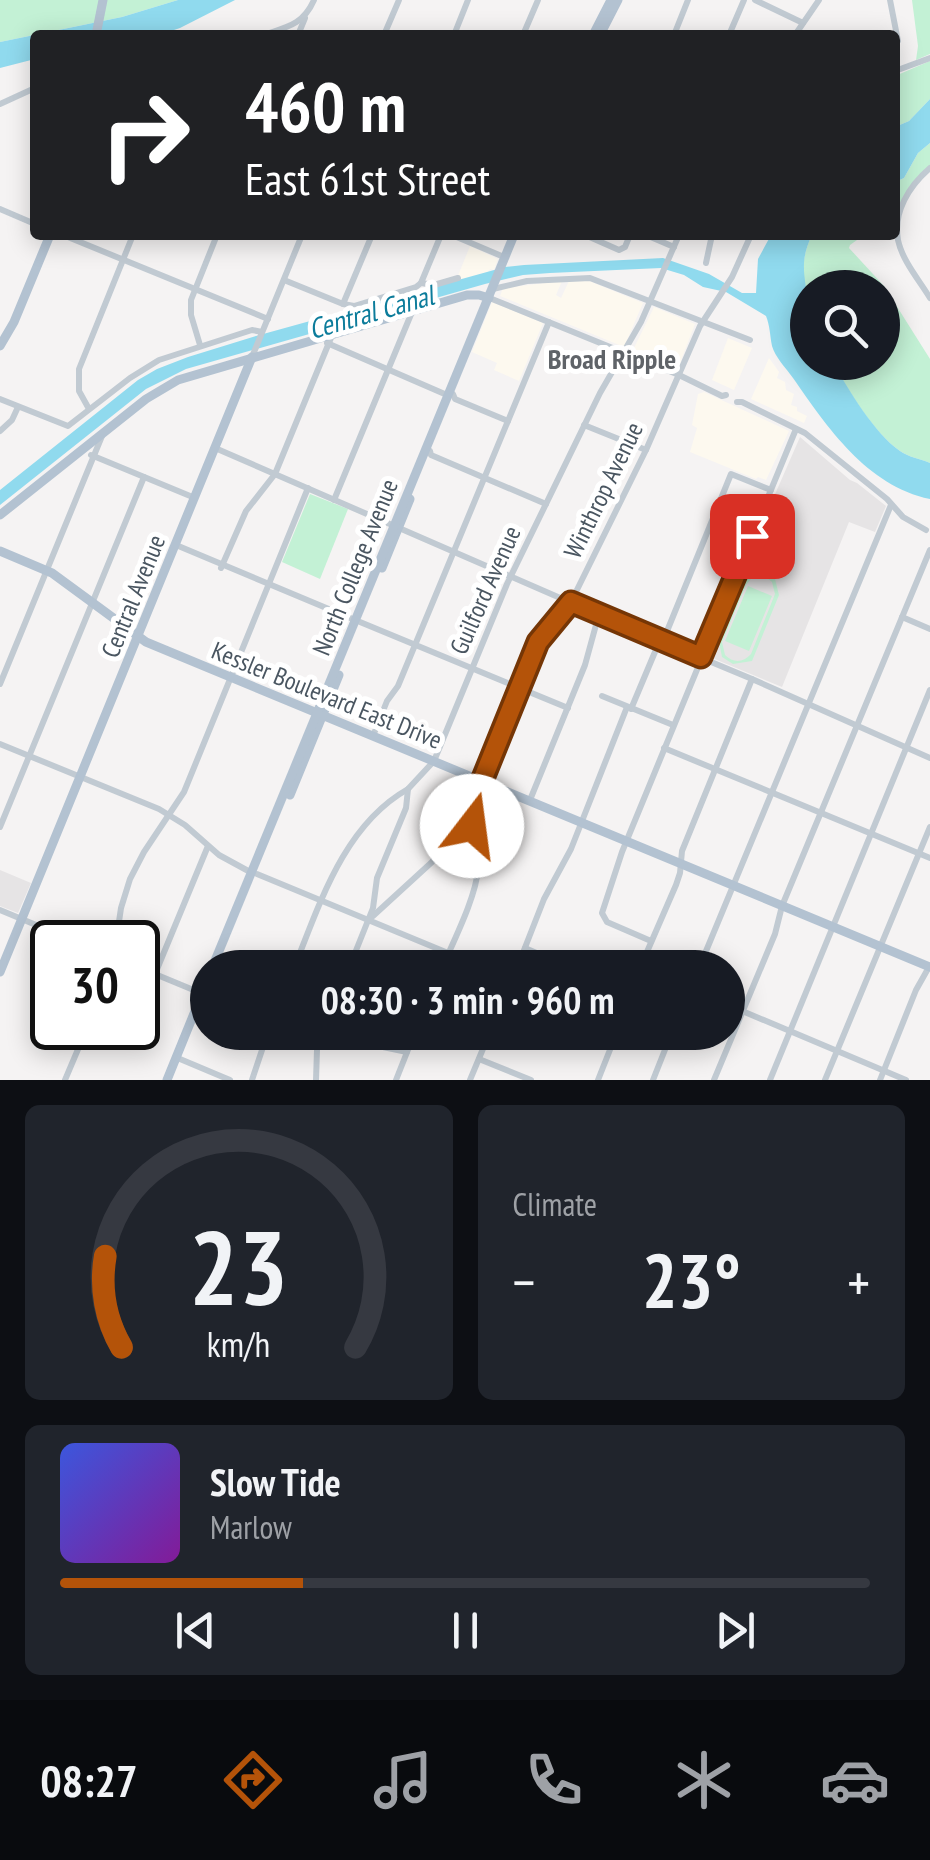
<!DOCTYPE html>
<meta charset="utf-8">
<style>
:root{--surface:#171b24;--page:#20242c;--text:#f1f3f6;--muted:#9ea1a6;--line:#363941;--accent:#b45309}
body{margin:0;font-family:"PT Sans Narrow",sans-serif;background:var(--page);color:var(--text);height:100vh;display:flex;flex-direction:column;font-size:38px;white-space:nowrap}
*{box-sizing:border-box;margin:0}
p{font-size:32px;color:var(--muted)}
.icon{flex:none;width:55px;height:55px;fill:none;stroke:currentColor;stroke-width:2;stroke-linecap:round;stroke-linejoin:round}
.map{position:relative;height:1080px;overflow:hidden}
.side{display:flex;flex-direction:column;gap:25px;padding:25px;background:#0d0f14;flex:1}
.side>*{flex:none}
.banner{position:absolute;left:30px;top:30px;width:870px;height:210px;border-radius:10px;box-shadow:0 5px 25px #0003;background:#202124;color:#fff;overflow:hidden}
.tools{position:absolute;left:790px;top:270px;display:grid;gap:20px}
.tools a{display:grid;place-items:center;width:110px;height:110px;border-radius:50%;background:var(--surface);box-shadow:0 5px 25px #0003;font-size:50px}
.speed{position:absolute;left:30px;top:920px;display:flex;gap:20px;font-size:50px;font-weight:700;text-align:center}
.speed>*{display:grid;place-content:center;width:130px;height:130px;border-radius:50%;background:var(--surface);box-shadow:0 5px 25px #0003;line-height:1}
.speed .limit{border:5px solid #111;border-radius:15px;background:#fff;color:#111}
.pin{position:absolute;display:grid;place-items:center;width:85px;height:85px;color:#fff;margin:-42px;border-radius:20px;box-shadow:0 5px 15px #0006}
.me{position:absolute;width:110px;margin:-55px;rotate:15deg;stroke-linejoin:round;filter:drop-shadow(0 0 8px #0008)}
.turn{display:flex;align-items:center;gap:35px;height:210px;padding:0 50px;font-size:45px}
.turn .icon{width:130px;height:130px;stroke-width:2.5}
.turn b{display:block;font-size:70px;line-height:85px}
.big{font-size:75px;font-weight:600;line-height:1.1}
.side .card{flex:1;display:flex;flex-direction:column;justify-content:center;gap:15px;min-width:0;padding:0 35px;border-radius:15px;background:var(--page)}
.side .dial{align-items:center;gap:0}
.dial svg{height:260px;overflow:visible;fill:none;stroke:var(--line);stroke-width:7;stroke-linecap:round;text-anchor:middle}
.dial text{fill:var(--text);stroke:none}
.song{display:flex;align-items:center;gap:30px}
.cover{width:120px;height:120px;border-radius:15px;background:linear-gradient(135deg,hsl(230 70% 55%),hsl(290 70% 35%))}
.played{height:10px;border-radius:5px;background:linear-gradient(90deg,var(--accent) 30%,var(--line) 30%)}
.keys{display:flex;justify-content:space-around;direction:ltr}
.heat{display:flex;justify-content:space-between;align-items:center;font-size:55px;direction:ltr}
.side .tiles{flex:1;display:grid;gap:25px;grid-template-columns:1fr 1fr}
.card:last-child{grid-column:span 2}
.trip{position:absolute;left:190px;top:950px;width:555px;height:100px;border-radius:50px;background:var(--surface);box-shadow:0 5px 25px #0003;font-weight:600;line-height:100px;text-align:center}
.tab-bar{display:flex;height:160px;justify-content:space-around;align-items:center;background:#090b0e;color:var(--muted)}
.tab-bar .icon{width:70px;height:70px}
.tab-bar .current{color:var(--accent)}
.tab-bar b{font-size:45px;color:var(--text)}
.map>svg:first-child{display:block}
</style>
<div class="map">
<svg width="930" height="1080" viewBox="0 0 930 1080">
<rect width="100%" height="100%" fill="#f5f3f3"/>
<g fill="#fdf9ef">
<path d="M470,246l28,13 -4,11 -4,-1 -2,3 -26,8 -5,-2z"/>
<path d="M562,281l-6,14 5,3 8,-17h20l54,22 -19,44 -124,-51 3,-8z"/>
<path d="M492,302l51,21 -24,58 -25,-11 3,-7 -25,-11z"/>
<path d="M654,307l41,17 -17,44 -45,-18z"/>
<path d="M728,338l24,10 -18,42 -22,-10z"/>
<path d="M769,358l10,14 -2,6 8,4 1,8 8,4 -3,11 6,2v4l10,5 -3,7 -53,-24z"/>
<path d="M704,392l85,39 -23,49 -8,-3 -2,2 -66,-27 7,-24 -5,-3 6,-31z"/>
</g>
<g fill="#e6e4e5">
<path d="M800,437l50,43 7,3 29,23 -11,26 -26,-10 -67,165 -77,-32z"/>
<path d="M0,870l31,13 -13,30 -18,-7z"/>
</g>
<g fill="#c3f1d5" fill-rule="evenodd">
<path d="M0,0h178l-56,17 -122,25z"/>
<path d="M912,0h18v54l-14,6 2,-14z"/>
<path d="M930,61v38l-21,22 -14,6v-51z"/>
<path d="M930,143v22l-20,21 -15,26v-30l9,-4 14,-25z"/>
<path d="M812,235h52l-14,10 -1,3 35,38 46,73v104c-9,-4 -22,-6 -30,-12 -26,-18 -52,-61 -67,-88l49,-1v-74h-74l-1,13c-7,-22 -5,-46 5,-66z"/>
<path d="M310,494l38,15 -28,70 -38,-17z"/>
<path d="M761,572l14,7 4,16 -27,66 -19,3 -11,-7 -3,-15 25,-61 7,-7zM758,576l8,1 6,5 3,12 -24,60c-8,9 -18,9 -26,1l-3,-13 24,-57 5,-6z"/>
<path d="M748,586l24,10 -23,55 -24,-10z"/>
</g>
<g fill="#90daee">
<path d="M178,0h57l-55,28 -21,7h-124v24l-35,9v-26l122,-25z"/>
<path d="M930,99v44l-12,10 -14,25 -9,4 3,-24 -3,-5v-26l14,-6z"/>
<path d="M771,235h41c-14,29 -6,42 -4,71 1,18 0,38 0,56l25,1c16,27 41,70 67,88 8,6 21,8 30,12v36c-63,-13 -103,-72 -137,-121 -7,-10 -18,-21 -21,-32 -2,-10 -2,-20 -6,-30l-40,-24 -23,-5 -19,-12 -23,-7 -111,5 -27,2 -38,9 -299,85 -40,20 -146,116v-15l138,-110 19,-11 31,-12 68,-21 249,-69 19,-2 139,-7 46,16 33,19h14l2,-34z"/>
</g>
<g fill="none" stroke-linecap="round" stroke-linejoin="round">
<g stroke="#c1cad2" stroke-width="6">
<path d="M755,0l48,23"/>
<path d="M890,0l8,41 -3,1"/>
<path d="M263,35c24,-8 40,-10 51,-35"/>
<path d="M298,35l7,-17"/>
<path d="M384,35l15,-35"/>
<path d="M454,35l14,-35"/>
<path d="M523,35l15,-35"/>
<path d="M674,35l14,-35"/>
<path d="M729,35l15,-35"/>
<path d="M795,35l24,-35"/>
<path d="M895,71l35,-13"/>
<path d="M0,104l35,-16"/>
<path d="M930,168c-21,18 -37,44 -32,72 4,20 21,40 32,58"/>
<path d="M0,209l35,15"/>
<path d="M63,235l205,84"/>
<path d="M452,235l52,22"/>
<path d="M585,235l34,15 6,-3 5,-12"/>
<path d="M646,235l28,12"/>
<path d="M706,263l6,-28"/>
<path d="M284,280l59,24 11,2 62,-19 5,-4 13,2 24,-7"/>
<path d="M421,283l20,-48"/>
<path d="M493,289l34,-8 63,-3 160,62"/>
<path d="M492,299l187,76 43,21 4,-1"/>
<path d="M343,304l29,-69"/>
<path d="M327,343l120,52"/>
<path d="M200,345l-9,-30v-15l26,-65"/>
<path d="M252,357l50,-122"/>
<path d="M453,394l2,5 53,22"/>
<path d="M0,399l68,27 62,-48 29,-18 93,-30 10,2"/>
<path d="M737,402h5l63,31 82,66 16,18 23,13"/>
<path d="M89,409l-10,-18v-22l54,-134"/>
<path d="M584,425l62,25"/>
<path d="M0,431l12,-11 6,-13"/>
<path d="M215,448l405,176 132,55 178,79"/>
<path d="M430,451l1,4 115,49"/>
<path d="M91,455l104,43"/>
<path d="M334,500l78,-188"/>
<path d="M176,545l179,75"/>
<path d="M221,568l25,-57 29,-37 58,-141"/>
<path d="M902,617l28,12"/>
<path d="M360,622l208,86"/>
<path d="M663,641l68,-167 40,16"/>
<path d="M0,684l102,-248"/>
<path d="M602,696l71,29"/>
<path d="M631,709l29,-69"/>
<path d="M373,736l14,-35 11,-15 151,-364"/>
<path d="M0,744l159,65 26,16 34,30 33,18"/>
<path d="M664,748l266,110"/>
<path d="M530,800l55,-135 14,-51"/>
<path d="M0,827l144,-350"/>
<path d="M257,874l191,79"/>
<path d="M0,910l77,32"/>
<path d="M373,916l59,-54 41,-59 65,-161 31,-36 77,-156 54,-124 32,-49 19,-42"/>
<path d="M651,941l-44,-19 -5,-9 20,-61 174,-423"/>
<path d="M116,942l5,-34 9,-29 14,-27 40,-60 124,-304"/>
<path d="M525,948l46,20"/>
<path d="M138,967l70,29"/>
<path d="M294,968c26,-65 50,-143 114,-179"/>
<path d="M349,968l24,-60 4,-30 29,-70 2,-19 26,-28 73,-177 93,-191 41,-71 38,-87"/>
<path d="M409,968l36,-15"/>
<path d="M442,968c12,-28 34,-71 36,-99 2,-23 -7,-41 -5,-65"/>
<path d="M517,968l27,-69 27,-50 56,-142"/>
<path d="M640,968l36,-83 4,-12 2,-22 70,-172"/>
<path d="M699,968l192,-463"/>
<path d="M155,974l53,-128"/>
<path d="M728,1005l178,75"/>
<path d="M334,1032l30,11 43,9"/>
<path d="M578,1032l34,15"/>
<path d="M180,1059l50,21"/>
<path d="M479,1059l52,21"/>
<path d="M65,1080l22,-52"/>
<path d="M252,1080l16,-48"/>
<path d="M316,1080l1,-30 5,-18"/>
<path d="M396,1080l19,-48"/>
<path d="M470,1080l20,-48"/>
<path d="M598,1080l19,-48"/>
<path d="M653,1080l19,-48"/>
<path d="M714,1080l61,-146 7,-28 148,-356"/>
<path d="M770,1080l160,-390"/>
<path d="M825,1080l105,-253"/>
<path d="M880,1080l36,-90 13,-23"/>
</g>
<g stroke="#b3c2d1" stroke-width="9">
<path d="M96,35l7,-35"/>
<path d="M593,35l18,-35"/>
<path d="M600,35l18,-35"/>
<path d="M0,346l14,-24 36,-87"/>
<path d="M0,515l146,-116 32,-19 289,-85h12l10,3"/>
<path d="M0,551l52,22 94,69 784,325"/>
<path d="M382,568l28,-69"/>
<path d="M290,795l49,-120"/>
<path d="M212,968l302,-733"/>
<path d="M0,972l252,-615"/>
<path d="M167,1080l41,-101"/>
</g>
</g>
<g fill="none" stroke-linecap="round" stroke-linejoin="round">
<g stroke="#753606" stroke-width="25">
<path id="route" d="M472,826l1,-23 65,-161 33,-40 130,55 51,-121"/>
</g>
<use href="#route" stroke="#b45309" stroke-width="18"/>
</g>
<g text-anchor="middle" stroke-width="10" stroke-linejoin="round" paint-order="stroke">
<g font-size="25" fill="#4a5661" stroke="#fff">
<text transform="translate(603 490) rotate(-64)" y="9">Winthrop Avenue</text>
<text transform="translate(355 567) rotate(-68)" y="9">North College Avenue</text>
<text transform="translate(485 590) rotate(-66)" y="9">Guilford Avenue</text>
<text transform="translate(133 596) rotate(-68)" y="9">Central Avenue</text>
<text transform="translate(327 695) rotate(22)" y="9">Kessler Boulevard East Drive</text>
</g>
<g font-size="28" font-style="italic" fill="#0c7c9b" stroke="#fff">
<text transform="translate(371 312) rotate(-16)" y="10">Central Canal</text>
</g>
<g font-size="28" font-weight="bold" fill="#5f6368" stroke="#fff">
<text x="612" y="369">Broad Ripple</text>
</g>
</g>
</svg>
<div class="tools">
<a><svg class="icon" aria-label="search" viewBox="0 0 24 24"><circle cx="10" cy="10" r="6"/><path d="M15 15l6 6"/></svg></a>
</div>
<div class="speed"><div class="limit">30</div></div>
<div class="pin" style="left:752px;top:536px;background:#d93025"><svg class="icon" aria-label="arrive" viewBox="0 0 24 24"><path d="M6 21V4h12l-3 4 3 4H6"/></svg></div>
<svg class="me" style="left:472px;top:826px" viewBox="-20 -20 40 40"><circle r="19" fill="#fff"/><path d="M0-13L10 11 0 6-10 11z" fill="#b45309"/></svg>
<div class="trip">08:30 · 3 min · 960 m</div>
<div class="banner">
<div class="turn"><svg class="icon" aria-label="right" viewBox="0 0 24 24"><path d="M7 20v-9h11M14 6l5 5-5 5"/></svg><div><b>460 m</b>East 61st Street</div></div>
</div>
</div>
<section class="side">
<div class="tiles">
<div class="card dial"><svg viewBox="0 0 100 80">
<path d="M14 69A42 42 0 1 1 86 69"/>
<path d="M14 69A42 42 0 0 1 9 41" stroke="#b45309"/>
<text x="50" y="56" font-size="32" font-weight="700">23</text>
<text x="50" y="72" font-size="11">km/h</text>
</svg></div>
<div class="card"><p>Climate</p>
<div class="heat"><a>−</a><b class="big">23°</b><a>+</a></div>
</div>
<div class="card">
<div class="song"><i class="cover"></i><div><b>Slow Tide</b><p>Marlow</p></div></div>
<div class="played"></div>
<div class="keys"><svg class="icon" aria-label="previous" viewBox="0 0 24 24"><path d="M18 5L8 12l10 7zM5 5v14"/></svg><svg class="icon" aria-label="pause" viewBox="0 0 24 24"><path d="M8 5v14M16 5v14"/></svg><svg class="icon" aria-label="next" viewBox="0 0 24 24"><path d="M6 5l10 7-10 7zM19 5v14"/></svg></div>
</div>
</div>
</section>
<nav class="tab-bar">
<b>08:27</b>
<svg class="icon current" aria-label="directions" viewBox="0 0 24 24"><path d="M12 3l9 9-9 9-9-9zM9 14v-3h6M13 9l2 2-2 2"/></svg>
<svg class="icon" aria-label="music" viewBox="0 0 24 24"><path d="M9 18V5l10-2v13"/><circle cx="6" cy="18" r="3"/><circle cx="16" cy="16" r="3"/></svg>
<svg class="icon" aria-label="phone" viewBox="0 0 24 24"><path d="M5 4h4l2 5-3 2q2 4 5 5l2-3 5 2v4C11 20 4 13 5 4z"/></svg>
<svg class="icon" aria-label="climate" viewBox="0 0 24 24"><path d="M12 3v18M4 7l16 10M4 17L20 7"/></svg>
<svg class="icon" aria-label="car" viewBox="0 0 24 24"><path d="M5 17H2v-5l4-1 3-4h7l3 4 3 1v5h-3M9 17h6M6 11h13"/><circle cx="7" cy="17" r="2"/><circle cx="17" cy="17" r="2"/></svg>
</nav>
